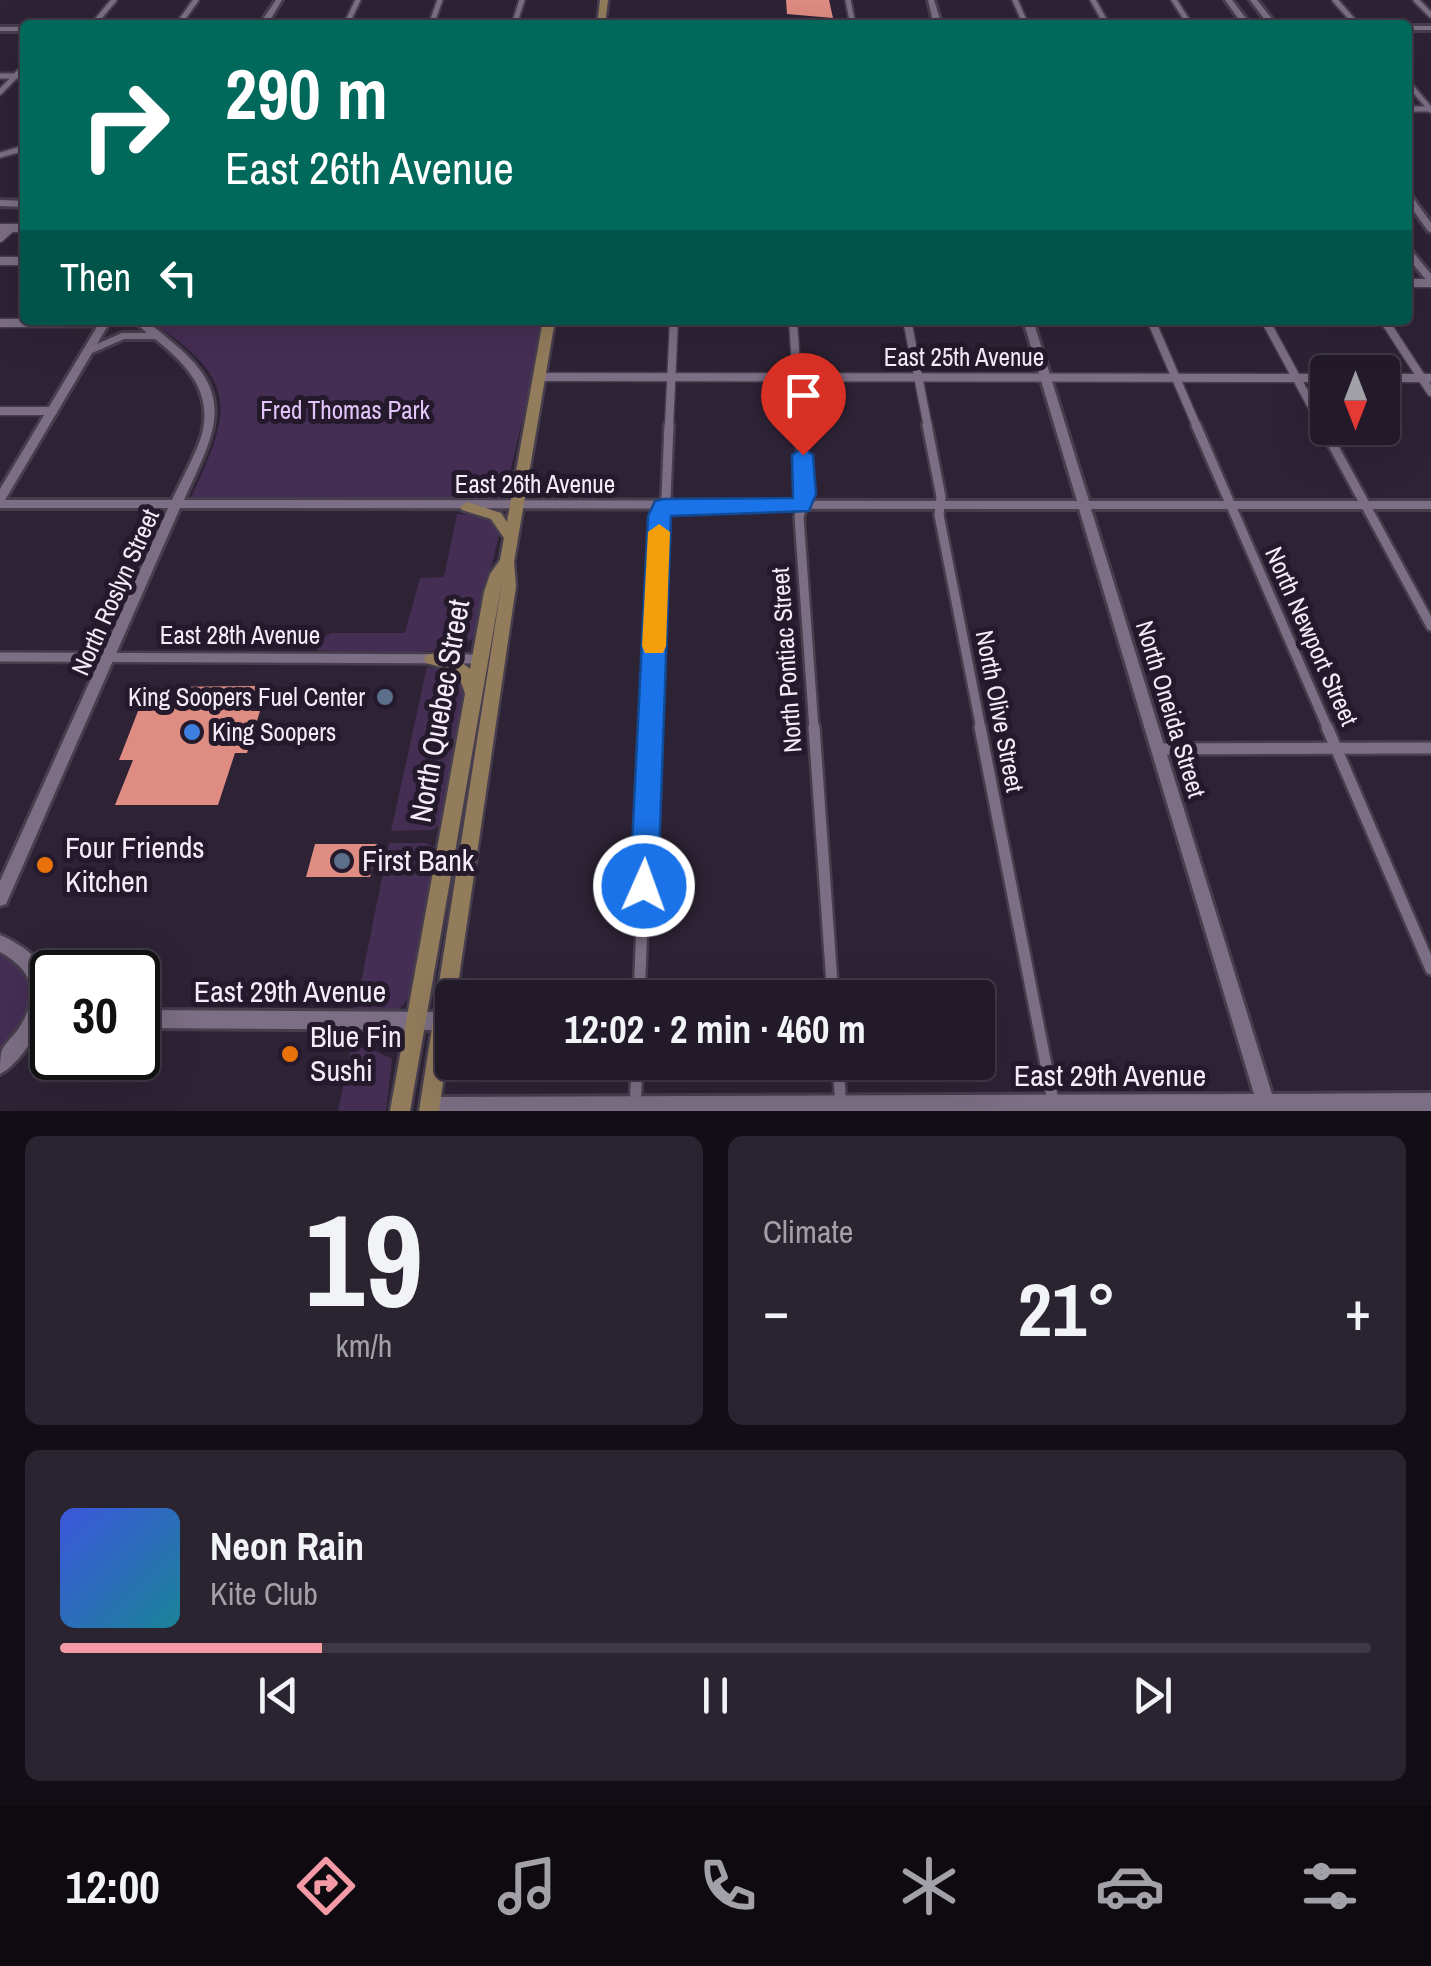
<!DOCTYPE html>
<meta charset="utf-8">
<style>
:root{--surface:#221a28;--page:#2a2330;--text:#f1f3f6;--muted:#a2a1a8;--line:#3f3845;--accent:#f49aa5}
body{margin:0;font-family:"Archivo Narrow",sans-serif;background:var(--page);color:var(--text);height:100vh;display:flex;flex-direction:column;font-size:38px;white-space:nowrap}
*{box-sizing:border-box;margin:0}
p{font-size:32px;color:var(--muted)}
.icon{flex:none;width:55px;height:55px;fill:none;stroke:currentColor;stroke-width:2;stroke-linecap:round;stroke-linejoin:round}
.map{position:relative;height:1111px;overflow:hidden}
.sheet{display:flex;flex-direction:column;gap:25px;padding:25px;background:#130e16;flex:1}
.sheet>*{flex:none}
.hud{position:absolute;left:20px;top:20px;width:1392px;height:305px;border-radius:10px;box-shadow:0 10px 40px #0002,0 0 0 2px var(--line);background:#00695c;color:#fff;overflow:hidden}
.needle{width:65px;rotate:180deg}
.fabs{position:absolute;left:1310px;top:355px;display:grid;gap:20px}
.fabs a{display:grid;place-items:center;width:90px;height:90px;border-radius:10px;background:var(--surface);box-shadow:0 10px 40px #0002,0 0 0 2px var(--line);font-size:50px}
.speed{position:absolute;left:30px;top:950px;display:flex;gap:20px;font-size:50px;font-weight:700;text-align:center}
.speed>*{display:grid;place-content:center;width:130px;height:130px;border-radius:50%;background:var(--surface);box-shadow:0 10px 40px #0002,0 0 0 2px var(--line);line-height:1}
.speed .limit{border:5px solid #111;border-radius:15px;background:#fff;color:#111}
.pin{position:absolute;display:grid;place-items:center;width:85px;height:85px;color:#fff;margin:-102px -42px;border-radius:50% 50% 50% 0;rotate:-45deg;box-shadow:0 0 10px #0007}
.pin .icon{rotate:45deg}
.me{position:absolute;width:110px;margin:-55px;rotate:2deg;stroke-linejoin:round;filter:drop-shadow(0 0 8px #0008)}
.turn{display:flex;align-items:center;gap:35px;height:210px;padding:0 40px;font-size:45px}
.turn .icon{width:130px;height:130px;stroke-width:2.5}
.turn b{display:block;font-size:70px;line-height:85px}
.then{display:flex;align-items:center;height:95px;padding:0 40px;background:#0003;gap:20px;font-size:38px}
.big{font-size:75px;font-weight:700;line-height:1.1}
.sheet .tile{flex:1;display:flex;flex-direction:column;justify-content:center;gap:15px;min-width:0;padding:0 35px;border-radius:15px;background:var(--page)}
.sheet .dial{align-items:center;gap:0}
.dial b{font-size:130px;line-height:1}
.song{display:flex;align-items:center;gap:30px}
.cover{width:120px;height:120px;border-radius:15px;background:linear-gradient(135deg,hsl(230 70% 55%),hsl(190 70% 35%))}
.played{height:10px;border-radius:5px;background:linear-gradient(90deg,var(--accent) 20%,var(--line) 20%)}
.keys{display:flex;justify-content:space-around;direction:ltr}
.heat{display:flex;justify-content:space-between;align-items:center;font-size:55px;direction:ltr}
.sheet .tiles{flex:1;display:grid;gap:25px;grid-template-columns:1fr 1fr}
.tile:last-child{grid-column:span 2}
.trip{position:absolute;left:435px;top:980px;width:560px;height:100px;border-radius:10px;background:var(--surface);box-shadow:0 10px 40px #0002,0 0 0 2px var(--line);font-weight:700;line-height:100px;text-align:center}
.menu{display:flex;height:160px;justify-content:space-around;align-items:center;background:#0e0a10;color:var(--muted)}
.menu .icon{width:70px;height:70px}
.menu .current{color:var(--accent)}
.menu b{font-size:45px;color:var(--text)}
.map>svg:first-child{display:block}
</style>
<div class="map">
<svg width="1431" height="1111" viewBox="0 0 1431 1111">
<rect width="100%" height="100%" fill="#2e2335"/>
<g fill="#452e54">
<path d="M149,320h392l-14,81 -24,100 -313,-1c43,-93 50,-119 -41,-180z"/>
<path d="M457,514l30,2 13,14 -25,107c-28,21 -123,19 -158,13l-1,-8 15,-9h74l15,-55 24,-1z"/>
<path d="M427,667l25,3 15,14 -21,137 -14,9 -41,1z"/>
<path d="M389,843h36l12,5 -26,147 -12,15 -44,2z"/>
<path d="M0,943l39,35 -18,65 -21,22z"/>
<path d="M351,1047l18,1 23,11 -6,52h-48z"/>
</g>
<g fill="#df8c83">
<path d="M786,0h43l4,18 -46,-4z"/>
<path d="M259,686l-8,25h9l-13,42h-12l-17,52h-103l18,-45h-14l21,-54h15l8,-19z"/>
<path d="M315,844h63l-8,33h-64z"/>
</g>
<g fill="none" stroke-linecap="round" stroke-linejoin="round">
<g stroke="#473e4d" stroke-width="9">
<g id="street-far3">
<path d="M848,0l5,25"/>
<path d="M1015,0l11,25"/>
<path d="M1093,0l14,25"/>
<path d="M1174,0l16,25"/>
<path d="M1335,0l22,25"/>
<path d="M1416,0l15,15"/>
<path d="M93,25l21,-25"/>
<path d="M178,25l18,-25"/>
<path d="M346,25l12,-25"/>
<path d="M431,25l9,-25"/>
<path d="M514,25l8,-25"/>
<path d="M0,76h25"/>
<path d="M1408,83l23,27"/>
<path d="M0,92l25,-26"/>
<path d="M1408,109h23"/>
<path d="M0,155l25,-7"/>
</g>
</g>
<g stroke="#473e4d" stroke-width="11">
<g id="street-far2">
<path d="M0,228h25"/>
<path d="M0,238l11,-10"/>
<path d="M0,261h25"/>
<path d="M1408,283h23"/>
<path d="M793,320l7,107"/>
<path d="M907,320l21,107"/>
<path d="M1151,320l46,107"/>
<path d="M1265,320l58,107"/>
<path d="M1384,320l47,72"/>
<path d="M0,323h105"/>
<path d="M540,377l788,1"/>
<path d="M1382,378h49"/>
<path d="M0,411h53"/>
<path d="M669,427l5,-107"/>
</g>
</g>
<g stroke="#473e4d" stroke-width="14">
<g id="street-far1">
<path d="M800,425l5,69 -6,23 15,212"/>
<path d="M927,425l14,72 -2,18 42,214"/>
<path d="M1196,425l132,304"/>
<path d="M1322,425l109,201"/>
<path d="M0,657l479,2"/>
<path d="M650,729l9,-213 7,-19 3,-72"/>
</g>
</g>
<g stroke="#473e4d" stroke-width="16">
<g id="street">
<path d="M814,727l19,271"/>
<path d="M980,727l75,384"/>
<path d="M1327,727l104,242"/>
<path d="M1157,749l274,-1"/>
<path d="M639,998l11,-271"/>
<path d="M838,1062l3,49"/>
<path d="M635,1111l2,-49"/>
</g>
</g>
<g stroke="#473e4d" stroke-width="6">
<g id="secondary">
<path d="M276,0h6l-15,25h-8z"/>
<path d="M928,0h6l8,25h-8z"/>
<path d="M1225,0h7l19,25h-8z"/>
<path d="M1250,0h7l20,25h-8z"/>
<rect x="1408" y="26" width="23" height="4"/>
<rect x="0" y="27" width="25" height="4"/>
<path d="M1408,194l3,1 20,28v9l-3,-1 -20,-28z"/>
<path d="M0,200l25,1v6l-25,-1z"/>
<path d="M1408,249l3,1 20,24v9l-3,-1 -20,-24z"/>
<path d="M101,320h10l-14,24 25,-11h25l-14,-13c16,0 27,12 39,22 68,55 41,92 12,158l893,1 -54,-181h10l56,181h342v8h-340l181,585 159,-1v18h-1008l-2,-5 3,-6 6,-3 824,-3 -175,-585 -899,-1 -174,396 -6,2v-25l168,-373h-168v-19zM124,339h31c30,24 58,51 47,95 -5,18 -21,47 -30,66h-167l87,-147z"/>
<path d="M0,935c34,15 57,37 45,76l7,1v16l-14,1c-9,16 -21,36 -38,45 0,-7 0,-18 2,-24 3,-6 10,-13 15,-19 23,-34 19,-59 -17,-79z"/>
<path d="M138,1010l305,2 6,3 3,6 -3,6 -6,3 -305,-2z"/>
</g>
</g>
<g stroke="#473e4d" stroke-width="5">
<g id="primary">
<path d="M600,0h8l-3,25h-8z"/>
<path d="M543,320h12l-41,242 2,24 -60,412h-4v21l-13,92h-20l83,-530 -92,530h-20l75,-417c-6,-25 -17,-25 -39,-31l-2,-4 2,-4c15,-4 33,4 44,14l14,-77 6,-18 10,-14 4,-22 -13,-19 -29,-9 -2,-3 7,-5 34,11 6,9z"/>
</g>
</g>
<use href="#street-far3" stroke="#7c6f85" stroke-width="5"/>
<use href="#street-far2" stroke="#7c6f85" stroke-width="8"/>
<use href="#street-far1" stroke="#7c6f85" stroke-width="9"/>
<use href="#street" stroke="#7c6f85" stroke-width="11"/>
<use href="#secondary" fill="#7c6f85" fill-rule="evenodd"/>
<use href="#primary" fill="#937c5c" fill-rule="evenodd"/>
</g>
<path fill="#1a73e8" stroke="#114b97" stroke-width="2.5" d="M803,448l10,7 3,39 -7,17 -138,5 -13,370 -4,10 -10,4 -10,-4 -4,-10 18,-370 7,-15 8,-2 130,-1 -1,-43z"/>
<path fill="#f59e0b" d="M659,524l11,8 -4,114 -3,7h-18l-3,-7 6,-114z"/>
<g fill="#5c6f8a" stroke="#241a2b" stroke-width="4">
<circle cx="385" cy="697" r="10"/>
<circle cx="342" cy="861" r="10"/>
</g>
<circle fill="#3f7fe0" stroke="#241a2b" stroke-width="4" cx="192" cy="732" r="10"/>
<g fill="#e8710a" stroke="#241a2b" stroke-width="4">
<circle cx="45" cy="865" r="10"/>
<circle cx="290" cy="1054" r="10"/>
</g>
<g text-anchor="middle" stroke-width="10" stroke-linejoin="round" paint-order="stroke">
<g font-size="25" fill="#f4edf9" stroke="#241a2b">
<text x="964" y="366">East 25th Avenue</text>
<text x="535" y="493">East 26th Avenue</text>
<text transform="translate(115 592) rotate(-66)" y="9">North Roslyn Street</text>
<text x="240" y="644">East 28th Avenue</text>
<text transform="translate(1312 636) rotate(66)" y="9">North Newport Street</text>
<text transform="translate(786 660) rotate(-94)" y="9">North Pontiac Street</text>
<text transform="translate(1171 709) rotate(73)" y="9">North Oneida Street</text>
<text transform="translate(1000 711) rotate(79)" y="9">North Olive Street</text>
</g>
<g font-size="25" fill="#e3c4f9" stroke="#241a2b">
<text x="345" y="419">Fred Thomas Park</text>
</g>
<g font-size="25" fill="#f4edf9" stroke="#241a2b" text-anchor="end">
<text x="365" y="706">King Soopers Fuel Center</text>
<text x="212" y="741" text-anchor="start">King Soopers</text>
</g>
<g font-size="30" fill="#f4edf9" stroke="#241a2b">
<text transform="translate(440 711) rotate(-80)" y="10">North Quebec Street</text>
<text x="290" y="1002">East 29th Avenue</text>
<text x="1110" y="1086">East 29th Avenue</text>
</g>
<g font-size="30" fill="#f4edf9" stroke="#241a2b" text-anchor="start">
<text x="65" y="858">Four Friends<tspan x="65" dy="34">Kitchen</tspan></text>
<text x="362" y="871">First Bank</text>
<text x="310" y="1047">Blue Fin<tspan x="310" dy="34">Sushi</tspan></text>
</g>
</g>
</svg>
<div class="fabs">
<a><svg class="needle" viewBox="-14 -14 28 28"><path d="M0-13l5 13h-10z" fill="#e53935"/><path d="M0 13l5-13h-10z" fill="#a2a1a8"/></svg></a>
</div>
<div class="speed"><div class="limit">30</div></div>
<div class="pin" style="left:803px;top:455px;background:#d93025"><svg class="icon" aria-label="arrive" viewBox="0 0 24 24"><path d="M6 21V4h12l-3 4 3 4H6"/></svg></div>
<svg class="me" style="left:644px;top:886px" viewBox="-20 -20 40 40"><circle r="17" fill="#1a73e8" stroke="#fff" stroke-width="3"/><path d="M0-11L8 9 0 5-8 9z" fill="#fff"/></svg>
<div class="trip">12:02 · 2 min · 460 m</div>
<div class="hud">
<div class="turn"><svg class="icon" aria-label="right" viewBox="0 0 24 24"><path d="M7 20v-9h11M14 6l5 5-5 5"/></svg><div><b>290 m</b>East 26th Avenue</div></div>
<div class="then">Then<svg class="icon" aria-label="left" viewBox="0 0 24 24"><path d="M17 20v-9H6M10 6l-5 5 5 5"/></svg></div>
</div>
</div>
<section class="sheet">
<div class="tiles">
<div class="tile dial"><b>19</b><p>km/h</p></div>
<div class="tile"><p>Climate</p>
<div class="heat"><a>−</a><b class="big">21°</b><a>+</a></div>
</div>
<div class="tile">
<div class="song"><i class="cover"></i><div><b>Neon Rain</b><p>Kite Club</p></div></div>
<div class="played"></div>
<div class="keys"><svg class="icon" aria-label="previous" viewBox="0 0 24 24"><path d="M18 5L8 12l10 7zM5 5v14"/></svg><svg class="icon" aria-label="pause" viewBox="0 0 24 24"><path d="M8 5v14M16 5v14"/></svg><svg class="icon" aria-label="next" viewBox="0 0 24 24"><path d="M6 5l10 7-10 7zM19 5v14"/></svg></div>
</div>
</div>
</section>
<nav class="menu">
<b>12:00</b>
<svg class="icon current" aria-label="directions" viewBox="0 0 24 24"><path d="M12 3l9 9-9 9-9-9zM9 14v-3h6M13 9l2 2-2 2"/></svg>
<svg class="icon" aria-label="music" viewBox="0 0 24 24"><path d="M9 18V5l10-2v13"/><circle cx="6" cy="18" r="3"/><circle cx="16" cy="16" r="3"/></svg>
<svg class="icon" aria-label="phone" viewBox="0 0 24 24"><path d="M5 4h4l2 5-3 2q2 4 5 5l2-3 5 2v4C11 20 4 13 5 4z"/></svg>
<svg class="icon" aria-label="climate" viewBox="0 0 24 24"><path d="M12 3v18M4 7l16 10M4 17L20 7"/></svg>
<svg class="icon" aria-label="car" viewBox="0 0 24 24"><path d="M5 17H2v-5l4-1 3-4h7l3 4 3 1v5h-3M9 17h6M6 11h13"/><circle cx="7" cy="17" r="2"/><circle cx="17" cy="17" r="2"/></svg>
<svg class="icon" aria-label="filters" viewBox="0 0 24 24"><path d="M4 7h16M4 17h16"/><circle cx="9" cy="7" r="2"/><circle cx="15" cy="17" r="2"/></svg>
</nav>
